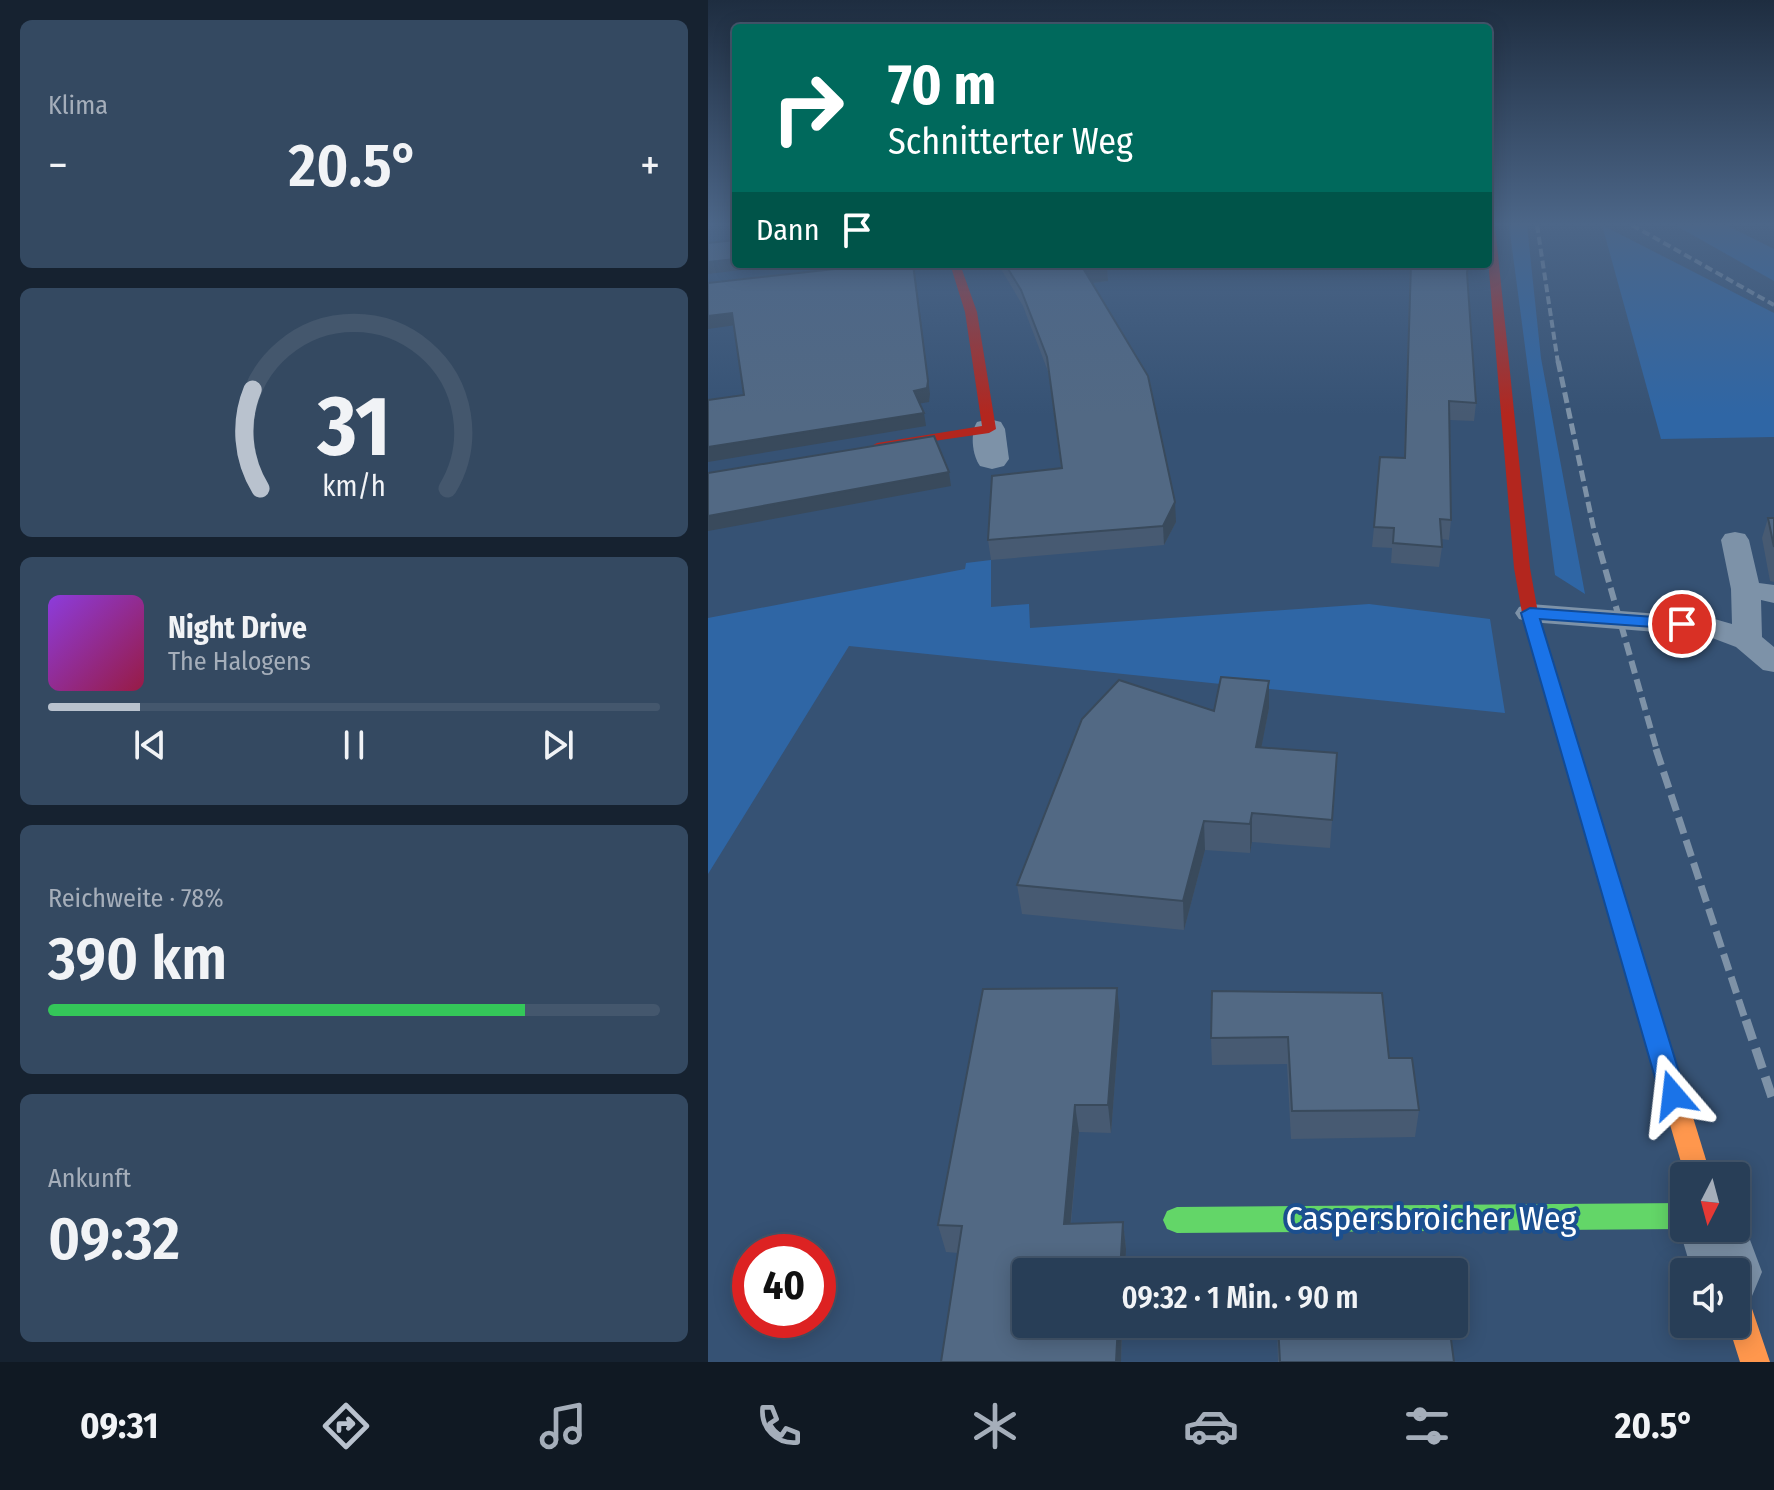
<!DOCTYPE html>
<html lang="de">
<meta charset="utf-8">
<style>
:root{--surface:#283e57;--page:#344961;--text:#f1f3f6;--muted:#a5aeba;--line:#44576d;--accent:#b9c2ce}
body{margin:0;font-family:"Fira Sans Condensed",sans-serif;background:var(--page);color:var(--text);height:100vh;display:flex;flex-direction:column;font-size:30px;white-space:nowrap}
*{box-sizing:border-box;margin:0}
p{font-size:26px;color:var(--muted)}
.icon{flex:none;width:44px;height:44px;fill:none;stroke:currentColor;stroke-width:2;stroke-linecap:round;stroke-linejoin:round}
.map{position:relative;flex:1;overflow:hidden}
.side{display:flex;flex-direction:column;gap:20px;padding:20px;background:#162230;width:708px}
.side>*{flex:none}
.guide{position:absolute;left:24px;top:24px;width:760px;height:244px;border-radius:8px;box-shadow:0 4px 20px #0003,0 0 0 2px var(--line);background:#00695c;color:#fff;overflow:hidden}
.needle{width:52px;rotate:186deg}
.buttons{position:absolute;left:962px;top:1162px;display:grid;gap:16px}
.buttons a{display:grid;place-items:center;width:80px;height:80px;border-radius:8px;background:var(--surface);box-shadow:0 4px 20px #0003,0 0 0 2px var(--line);font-size:40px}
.speed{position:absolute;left:24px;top:1234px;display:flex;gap:16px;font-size:40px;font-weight:700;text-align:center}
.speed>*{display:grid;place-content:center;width:104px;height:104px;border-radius:50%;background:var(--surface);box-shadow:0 4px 20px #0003,0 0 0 2px var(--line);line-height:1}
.speed .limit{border:12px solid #d22;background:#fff;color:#111}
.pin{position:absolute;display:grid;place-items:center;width:68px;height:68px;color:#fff;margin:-34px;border:4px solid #fff;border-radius:50%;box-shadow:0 2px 8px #0007}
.me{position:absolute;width:88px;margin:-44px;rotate:343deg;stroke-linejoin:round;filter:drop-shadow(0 0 6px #0008)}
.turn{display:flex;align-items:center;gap:28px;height:168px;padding:0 24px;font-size:36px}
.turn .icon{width:104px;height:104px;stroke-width:2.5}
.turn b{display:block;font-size:56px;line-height:68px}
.then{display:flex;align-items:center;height:76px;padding:0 24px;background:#0003;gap:16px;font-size:30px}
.big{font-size:60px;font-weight:600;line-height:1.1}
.side .tile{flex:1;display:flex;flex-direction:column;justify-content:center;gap:12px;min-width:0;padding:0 28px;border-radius:12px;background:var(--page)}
.side .dial{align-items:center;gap:0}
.dial svg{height:208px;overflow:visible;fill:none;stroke:var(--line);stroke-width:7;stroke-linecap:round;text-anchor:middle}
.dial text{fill:var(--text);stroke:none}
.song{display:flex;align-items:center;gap:24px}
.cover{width:96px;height:96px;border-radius:12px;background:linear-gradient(135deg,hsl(270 70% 55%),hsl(340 70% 35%))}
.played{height:8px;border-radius:4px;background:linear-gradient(90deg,var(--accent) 15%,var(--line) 15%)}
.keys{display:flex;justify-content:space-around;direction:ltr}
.heat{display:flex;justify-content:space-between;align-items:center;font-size:44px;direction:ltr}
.charge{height:12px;border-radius:6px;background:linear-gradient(90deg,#34c759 78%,var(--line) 0)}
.trip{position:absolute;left:304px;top:1258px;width:456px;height:80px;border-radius:8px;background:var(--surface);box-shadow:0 4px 20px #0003,0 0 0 2px var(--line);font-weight:600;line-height:80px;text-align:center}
.tabs{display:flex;height:128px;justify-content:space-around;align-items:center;background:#101923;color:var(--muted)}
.tabs .icon{width:56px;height:56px}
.tabs .selected{color:var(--accent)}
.tabs b{font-size:36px;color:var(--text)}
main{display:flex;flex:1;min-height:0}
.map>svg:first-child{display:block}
</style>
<main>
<section class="side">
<div class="tile"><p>Klima</p>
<div class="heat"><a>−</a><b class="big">20.5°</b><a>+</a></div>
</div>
<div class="tile dial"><svg viewBox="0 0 100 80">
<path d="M14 69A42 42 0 1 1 86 69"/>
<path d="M14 69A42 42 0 0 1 11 31" stroke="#b9c2ce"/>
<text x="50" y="56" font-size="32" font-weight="700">31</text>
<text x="50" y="72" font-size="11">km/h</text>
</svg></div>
<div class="tile">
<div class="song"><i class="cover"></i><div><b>Night Drive</b><p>The Halogens</p></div></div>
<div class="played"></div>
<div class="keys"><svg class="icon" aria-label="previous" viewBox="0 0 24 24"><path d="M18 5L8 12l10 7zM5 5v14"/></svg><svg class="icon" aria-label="pause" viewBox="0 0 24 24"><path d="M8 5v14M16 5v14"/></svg><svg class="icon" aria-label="next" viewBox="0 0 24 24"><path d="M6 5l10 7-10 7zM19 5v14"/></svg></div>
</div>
<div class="tile"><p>Reichweite · 78%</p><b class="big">390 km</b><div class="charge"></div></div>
<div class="tile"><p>Ankunft</p><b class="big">09:32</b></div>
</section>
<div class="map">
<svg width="1066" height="1362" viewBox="0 0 1066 1362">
<rect width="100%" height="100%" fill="#365274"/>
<g fill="#2f66a5">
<path d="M801,225h18l14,133 44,236 -30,-19z"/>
<path d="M894,225l172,88v124l-113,2z"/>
<path d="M967,225h51l48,24v32z"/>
<path d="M283,560v47l38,-3 1,24 339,-24 121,15 15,94 -656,-67 -141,228v-256l257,-49 1,-6z"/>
</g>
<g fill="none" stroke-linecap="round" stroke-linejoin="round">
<path fill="#7d92a8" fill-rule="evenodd" d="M1027,532l10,2 4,6 10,43 15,2v18l-13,-3 1,37 12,10v25l-11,-2 -27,-23 -29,-11 -177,-14 -11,-3 -4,-6 4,-6 11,-3 181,14 21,6 -1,-35 -10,-49 4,-6z"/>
<g fill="#7d92a8" fill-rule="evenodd">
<path d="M281,419l12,3 4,7 4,30 -5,7 -12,3 -12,-3c-8,-11 -10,-33 -3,-44z"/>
<path d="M1029,1205l25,67 -10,24 -16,7v-31h-44l-13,-44 5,-12v12h52z"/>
</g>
<path fill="#63d668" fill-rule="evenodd" d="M976,1203v25h3l-3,1 -507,4 -10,-4 -4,-9 4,-9 10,-4z"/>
<g fill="#ff974d" fill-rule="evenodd">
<path d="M876,788l7,2 3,5 117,381h-26l-111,-381 3,-5z"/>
<path d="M1028,1286l10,5 24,71h-30l-12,-38h8z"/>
</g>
<g fill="#b3261e" fill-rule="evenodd">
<path d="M780,225h7l35,343 8,45 56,182 -3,5h-14l-3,-5 -52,-182 -8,-45 -26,-309z"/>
<path d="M242,264h10l17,48 19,117 -7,4 -117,17 -2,-3 7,-4 105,-17 -17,-114z"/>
</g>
<g stroke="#7e92a7" stroke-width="4" stroke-dasharray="8 4" stroke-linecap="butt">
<path d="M829,225l21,138"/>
<path d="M924,225l142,80"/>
</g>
<path stroke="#7e92a7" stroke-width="5" stroke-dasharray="11 5" stroke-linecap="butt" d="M850,361l37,174"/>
<path stroke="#7e92a7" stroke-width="6" stroke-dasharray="13 6" stroke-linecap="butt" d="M887,533l62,218"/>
<path stroke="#7e92a7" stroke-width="7" stroke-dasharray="17 7" stroke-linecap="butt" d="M948,749l90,273"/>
<path stroke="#7e92a7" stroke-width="9" stroke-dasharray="21 9" stroke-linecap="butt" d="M1038,1020l28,83"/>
</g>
<g fill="#475a72">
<path d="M290,264h311l-202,6 1,11 -16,2 84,239 -12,23 -173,15 -3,-20 73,-72 -12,-94 -26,-68z"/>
<path d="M702,264h58l-1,9 9,130 -2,18 -24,-1 1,100 -2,20 -8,-1 1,8 -3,20 -48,-4 1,-15 -20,-1 2,-20 30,-69z"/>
<path d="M1060,518h6v64l-4,-1 -8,-43z"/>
<path d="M561,681v27l-8,40 76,5 -7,95 -78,-6 -2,11 -45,-3 -21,80 -162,-16 -5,-29z"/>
<path d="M674,993l7,65 30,52 -4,27 -124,2 -4,-75 -75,1 -1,-27z"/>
<path d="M412,1016l-9,117 -32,-1 -8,92 52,-2 3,27 -5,113h-180l17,-109 -12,-1 -8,-27z"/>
<path d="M569,1324h172l5,38h-176z"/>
</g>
<g fill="#394a5c">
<path d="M28,259v5h56l-84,10v-12z"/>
<path d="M206,264l16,130 -1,8 -12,2 -3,-13z"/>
<path d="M399,266l1,15 -24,3 -1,-16z"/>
<path d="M24,313l4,12 -28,4v-13z"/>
<path d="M216,413l2,13 -218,36v-15z"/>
<path d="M241,472l2,14 -243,45v-15z"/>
<path d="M467,502l1,20 -12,23 -1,-19z"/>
<path d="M561,681v27l-13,67v-28z"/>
<path d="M544,813v29l-2,11v-29z"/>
<path d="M496,821l1,29 -21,80 -1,-29z"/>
<path d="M409,988l3,28 -9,117 -3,-28z"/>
<path d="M367,1105l4,27 -11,119 -4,-27z"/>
<path d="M415,1222l3,27 -1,23h-5z"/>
<path d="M410,1324h4l-1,38h-5z"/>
</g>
<g fill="#526984" stroke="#394a5c" stroke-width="2">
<path d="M28,240v19l-28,3v-19z"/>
<path d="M172,264h33l15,117 -1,7 -13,3 10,22 -216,34v-47l36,-5 -12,-82 -24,3v-33z"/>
<path d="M297,264h101l1,2 -24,2 65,108 27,126 -12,24 -175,14 4,-64 70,-8 -15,-111 -26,-67z"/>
<path d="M703,264h57l-1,9 9,130 -27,-2 2,119 -11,-1 2,28 -49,-4 1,-15 -20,-1 6,-70 25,1z"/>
<path d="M226,436l15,36 -241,44v-43z"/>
<path d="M1060,518h6v29z"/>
<path d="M513,677l48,4 -13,66 81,6 -5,67 -80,-7 -2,11 -46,-3 -21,80 -166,-16 65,-166 37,-39 95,31z"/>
<path d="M409,988l-9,117h-33l-11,119 59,-2 -3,50h-94v52h92l-2,38h-175l21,-136 -24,-1 45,-236z"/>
<path d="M504,991l170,2 7,65h23l7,52 -127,1 -4,-74 -77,1z"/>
<path d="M570,1324h171l5,38h-174z"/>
</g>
<linearGradient id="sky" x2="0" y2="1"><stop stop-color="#1e2d40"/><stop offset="0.54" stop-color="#4c6688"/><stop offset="1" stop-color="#4c6688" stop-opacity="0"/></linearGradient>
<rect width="1066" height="415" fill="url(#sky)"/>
<path fill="#1a73e8" stroke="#114b97" stroke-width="2" d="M822,608l152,11 8,5 -8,5 -142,-10 146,476 -4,8 -9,3 -9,-3 -4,-8 -139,-482z"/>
<g text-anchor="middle" stroke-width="8" stroke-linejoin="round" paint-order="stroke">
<g font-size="34" fill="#fff" stroke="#1b4f8f">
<text x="723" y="1230">Caspersbroicher Weg</text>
</g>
</g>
</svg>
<div class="buttons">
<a><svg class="needle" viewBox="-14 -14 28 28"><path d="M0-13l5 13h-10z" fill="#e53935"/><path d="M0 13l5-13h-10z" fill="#a5aeba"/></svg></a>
<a><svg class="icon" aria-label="sound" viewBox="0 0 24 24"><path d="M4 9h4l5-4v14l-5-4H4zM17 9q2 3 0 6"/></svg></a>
</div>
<div class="speed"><div class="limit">40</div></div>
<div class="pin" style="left:974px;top:624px;background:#d93025"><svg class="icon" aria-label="arrive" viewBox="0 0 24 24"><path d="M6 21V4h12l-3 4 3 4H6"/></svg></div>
<svg class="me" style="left:965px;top:1095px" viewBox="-20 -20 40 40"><path d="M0-17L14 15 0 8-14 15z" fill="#1a73e8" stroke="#fff" stroke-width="4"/></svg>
<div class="trip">09:32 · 1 Min. · 90 m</div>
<div class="guide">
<div class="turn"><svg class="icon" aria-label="right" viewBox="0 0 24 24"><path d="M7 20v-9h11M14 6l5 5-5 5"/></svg><div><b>70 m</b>Schnitterter Weg</div></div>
<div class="then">Dann<svg class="icon" aria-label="arrive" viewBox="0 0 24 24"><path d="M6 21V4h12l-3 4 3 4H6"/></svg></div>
</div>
</div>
</main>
<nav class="tabs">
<b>09:31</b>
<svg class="icon selected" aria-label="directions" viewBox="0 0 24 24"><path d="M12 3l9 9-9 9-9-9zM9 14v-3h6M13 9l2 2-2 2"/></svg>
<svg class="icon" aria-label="music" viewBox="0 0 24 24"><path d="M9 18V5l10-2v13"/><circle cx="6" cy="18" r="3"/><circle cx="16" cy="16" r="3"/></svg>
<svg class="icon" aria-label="phone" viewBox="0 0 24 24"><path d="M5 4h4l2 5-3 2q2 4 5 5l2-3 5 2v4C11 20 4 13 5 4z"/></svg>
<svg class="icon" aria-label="climate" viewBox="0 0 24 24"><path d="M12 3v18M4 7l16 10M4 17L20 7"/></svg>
<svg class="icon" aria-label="car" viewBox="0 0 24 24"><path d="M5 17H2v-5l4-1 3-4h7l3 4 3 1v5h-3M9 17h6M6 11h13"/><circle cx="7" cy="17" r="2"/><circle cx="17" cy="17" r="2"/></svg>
<svg class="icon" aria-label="filters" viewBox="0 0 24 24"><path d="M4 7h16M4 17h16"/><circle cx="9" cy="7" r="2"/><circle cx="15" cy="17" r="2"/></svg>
<b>20.5°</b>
</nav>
